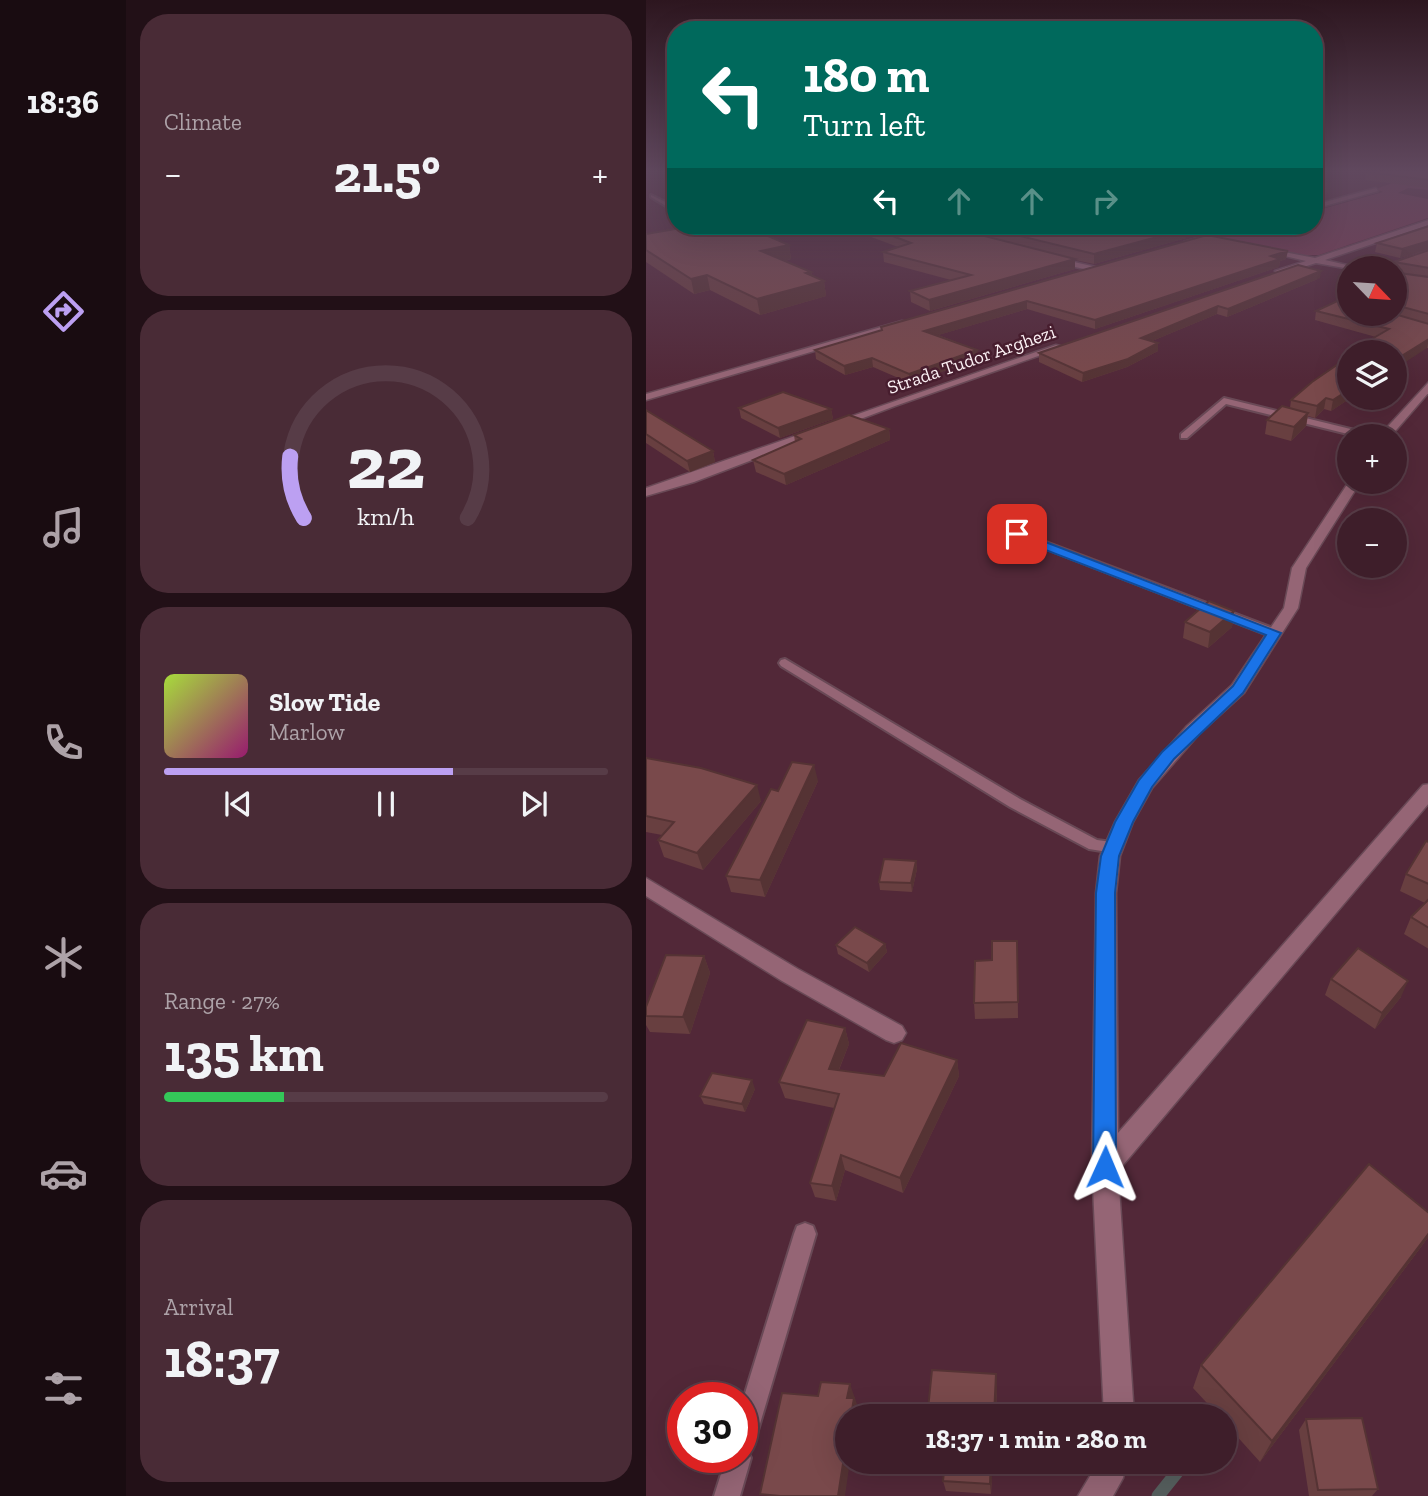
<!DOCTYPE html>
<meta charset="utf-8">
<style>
:root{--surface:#3e1e2a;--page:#492b36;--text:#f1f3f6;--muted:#ada2a8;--line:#573c47;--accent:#bca0f2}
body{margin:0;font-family:"Zilla Slab",serif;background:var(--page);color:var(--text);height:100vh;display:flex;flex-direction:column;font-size:26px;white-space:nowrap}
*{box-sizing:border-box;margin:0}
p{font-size:23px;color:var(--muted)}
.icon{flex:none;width:38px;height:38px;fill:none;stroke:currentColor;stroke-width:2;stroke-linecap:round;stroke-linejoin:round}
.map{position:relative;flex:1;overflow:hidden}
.sheet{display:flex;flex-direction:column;gap:14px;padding:14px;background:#221017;width:520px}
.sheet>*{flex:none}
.banner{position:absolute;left:21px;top:21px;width:656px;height:214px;border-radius:28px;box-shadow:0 7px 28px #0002,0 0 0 2px var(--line);background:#00695c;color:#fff;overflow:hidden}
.needle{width:46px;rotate:115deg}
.fabs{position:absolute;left:691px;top:256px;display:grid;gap:14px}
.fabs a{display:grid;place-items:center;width:70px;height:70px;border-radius:50%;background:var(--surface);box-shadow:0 7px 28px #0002,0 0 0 2px var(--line);font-size:35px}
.speed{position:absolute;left:21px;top:1382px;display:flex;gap:14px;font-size:35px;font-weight:700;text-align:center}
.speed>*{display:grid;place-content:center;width:91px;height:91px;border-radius:50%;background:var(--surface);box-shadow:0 7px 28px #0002,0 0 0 2px var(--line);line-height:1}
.speed .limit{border:10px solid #d22;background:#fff;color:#111}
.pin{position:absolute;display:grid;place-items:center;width:60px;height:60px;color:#fff;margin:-30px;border-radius:14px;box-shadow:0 4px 10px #0006}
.me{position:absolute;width:77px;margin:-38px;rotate:1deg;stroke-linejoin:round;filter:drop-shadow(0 0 5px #0008)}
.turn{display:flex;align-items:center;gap:24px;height:147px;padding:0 21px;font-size:32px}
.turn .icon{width:91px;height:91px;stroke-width:2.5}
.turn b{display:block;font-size:49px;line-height:60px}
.lanes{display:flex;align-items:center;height:66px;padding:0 21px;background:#0003;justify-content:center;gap:35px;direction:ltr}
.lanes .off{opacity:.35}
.big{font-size:52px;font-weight:800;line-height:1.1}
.sheet .tile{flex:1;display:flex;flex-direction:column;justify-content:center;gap:10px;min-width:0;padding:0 24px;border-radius:28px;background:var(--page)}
.sheet .dial{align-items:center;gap:0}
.dial svg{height:182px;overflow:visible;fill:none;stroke:var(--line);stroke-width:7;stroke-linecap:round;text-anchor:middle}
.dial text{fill:var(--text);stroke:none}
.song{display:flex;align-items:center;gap:21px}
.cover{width:84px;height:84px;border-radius:10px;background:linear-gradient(135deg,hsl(80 70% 55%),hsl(320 70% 35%))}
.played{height:7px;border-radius:4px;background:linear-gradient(90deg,var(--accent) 65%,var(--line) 65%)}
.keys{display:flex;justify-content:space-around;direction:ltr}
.heat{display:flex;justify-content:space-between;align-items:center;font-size:38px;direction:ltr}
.charge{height:10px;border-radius:5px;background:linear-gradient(90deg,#34c759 27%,var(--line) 0)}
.trip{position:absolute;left:189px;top:1404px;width:402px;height:70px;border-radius:35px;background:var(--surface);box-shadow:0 7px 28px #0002,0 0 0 2px var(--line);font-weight:800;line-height:70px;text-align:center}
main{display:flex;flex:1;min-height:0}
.tab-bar{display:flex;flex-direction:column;width:126px;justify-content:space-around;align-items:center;background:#190c11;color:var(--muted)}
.tab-bar .icon{width:49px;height:49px}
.tab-bar .on{color:var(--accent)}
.tab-bar b{font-size:32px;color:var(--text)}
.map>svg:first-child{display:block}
</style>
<main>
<nav class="tab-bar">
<b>18:36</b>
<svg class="icon on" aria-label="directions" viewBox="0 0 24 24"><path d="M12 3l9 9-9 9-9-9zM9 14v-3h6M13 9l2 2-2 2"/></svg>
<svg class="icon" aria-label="music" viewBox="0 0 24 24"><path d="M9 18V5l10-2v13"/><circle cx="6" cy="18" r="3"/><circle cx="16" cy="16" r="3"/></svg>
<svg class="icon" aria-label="phone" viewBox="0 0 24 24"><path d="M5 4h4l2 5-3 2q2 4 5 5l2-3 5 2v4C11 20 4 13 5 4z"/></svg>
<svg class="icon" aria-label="climate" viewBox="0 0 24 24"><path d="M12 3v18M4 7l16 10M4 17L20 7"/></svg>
<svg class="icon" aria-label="car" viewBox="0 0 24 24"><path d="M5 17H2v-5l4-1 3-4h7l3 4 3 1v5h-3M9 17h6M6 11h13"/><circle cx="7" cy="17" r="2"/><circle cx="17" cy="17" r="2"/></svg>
<svg class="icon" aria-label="filters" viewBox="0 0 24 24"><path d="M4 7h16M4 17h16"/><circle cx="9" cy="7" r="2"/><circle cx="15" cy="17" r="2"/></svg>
</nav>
<section class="sheet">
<div class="tile"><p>Climate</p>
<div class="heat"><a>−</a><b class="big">21.5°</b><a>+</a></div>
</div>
<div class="tile dial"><svg viewBox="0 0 100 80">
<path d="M14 69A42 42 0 1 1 86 69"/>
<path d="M14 69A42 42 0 0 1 8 42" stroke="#bca0f2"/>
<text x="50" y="56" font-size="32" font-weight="700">22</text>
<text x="50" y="72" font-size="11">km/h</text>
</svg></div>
<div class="tile">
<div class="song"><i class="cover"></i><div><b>Slow Tide</b><p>Marlow</p></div></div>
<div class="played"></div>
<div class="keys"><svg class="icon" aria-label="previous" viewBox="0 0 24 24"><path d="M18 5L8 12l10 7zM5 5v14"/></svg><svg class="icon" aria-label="pause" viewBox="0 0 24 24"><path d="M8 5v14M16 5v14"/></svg><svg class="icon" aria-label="next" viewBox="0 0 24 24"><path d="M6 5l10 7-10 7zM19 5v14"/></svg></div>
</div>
<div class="tile"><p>Range · 27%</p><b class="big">135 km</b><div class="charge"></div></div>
<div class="tile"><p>Arrival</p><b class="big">18:37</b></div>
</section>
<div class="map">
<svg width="783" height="1496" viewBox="0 0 783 1496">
<rect width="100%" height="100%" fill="#522838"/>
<path fill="#7a3a52" d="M779,171l3,1v18l-20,-2 -10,5 30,6v19l-109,37h-19l-81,-18 41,-11h54l1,-15 68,-19 -7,-3z"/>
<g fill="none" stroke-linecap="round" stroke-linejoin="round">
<path stroke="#565f5e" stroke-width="13" d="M512,1496l28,-35"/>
<g stroke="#694956" stroke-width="4">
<g id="lane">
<path d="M5,195l25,12v5l-25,-15z"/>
<path d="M76,226h8l27,9 -5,1z"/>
<path d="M578,398l147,36 1,2h-16l-130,-32 -39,34h-6v-4z"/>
<path d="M371,531l261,99 2,3 -2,3h-8l-257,-100 -1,-2z"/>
<path d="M139,659l235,140 77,41 22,3 3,4 -3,4 -5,2 -25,-4 -79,-42 -229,-141 -2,-3 2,-3z"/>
<path d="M159,1223l8,3 3,8 -62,210 -5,10 2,4 -11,38h-26l12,-38h16v-55l52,-169 3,-8z"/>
</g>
</g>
<g stroke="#694956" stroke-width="3">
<g id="street">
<path d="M730,188l2,3 -64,18v-4z"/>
<path d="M783,220v5l-104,35 35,8 -10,1 -34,-6 -38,12 -3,-4 31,-10 -47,-11 4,-2 52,10z"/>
<path d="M143,226h14l-49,11 -4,-2z"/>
<path d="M593,226h11l-62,18 -4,-2z"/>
<path d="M783,250v5l-36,13h-12z"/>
<path d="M406,257l44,10 1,2 -4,2 -44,-10z"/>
<path d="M256,321l8,2 -264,77v-6z"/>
<path d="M410,345l8,2 -169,59 -201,76 -48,14v-8z"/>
<path d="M783,382v10l-38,44h-12z"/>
<path d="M704,480l11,1 -55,87 -8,40 -54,85 -45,41 -47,54 -19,34 -13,34 -4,37 2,240 305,-348 6,-1v19l-311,368 16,245h-30l-12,-249 4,-274 4,-37 15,-34 24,-42 48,-54 45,-41 52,-77 8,-40z"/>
<path d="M0,878l152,91 104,57 4,7 -4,7 -8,3 -8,-3 -104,-59 -136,-85z"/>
<path d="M449,1461h32l-4,17 -10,18h-35l15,-25z"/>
</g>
</g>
<use href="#lane" fill="#956575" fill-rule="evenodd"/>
<use href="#street" fill="#956575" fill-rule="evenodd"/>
</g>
<g fill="#683f40">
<path d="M783,171v17l-64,-8 1,-8z"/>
<path d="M196,226h378l-16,6 -18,-2v8l-92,26 -19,-4v9l-145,42 -19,-9 -1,-11 41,-11 -67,-18 -1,-10 15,-5z"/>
<path d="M783,226v23l-29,9 -25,-6 2,-9z"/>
<path d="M78,233l65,12 2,14 -6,2 26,11 1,4 12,5 2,15 -66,19 -50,-25 -16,4 -48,-32v-28z"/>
<path d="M561,235l79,24 -6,2 -1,6 -184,62 -68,-20 -89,26 39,15 1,9 -68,24 -37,-16 -28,8 -29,-16 -1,-9 67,-20 -1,-3z"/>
<path d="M783,250v98l-72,3 1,-4 18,-10 -61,-17 1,-9 34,2h45v-39l24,2 -24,-4v-4h-2l1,-6z"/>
<path d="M674,278l-93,39 -10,-3 -65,27 6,2v8l-31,16 -45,15 -43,-20v-9z"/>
<path d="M704,356v41h2l-21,14 -7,-2 -9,9 -7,-2 -2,10 -15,15 -26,-7 2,-14 23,-12 1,-8z"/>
<path d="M93,408l92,1 2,10 -53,19 -39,-20z"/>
<path d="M0,410l67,41 2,11 -25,10 -44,-29z"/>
<path d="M243,429l1,11 -104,45 -30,-13 -3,-12 42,-18 -1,-7z"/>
<path d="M588,611l-2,16 -24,21 -25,-10 2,-16z"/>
<path d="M0,758l115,43 -58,69 -39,-13 -6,-17 4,-5 -16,-3z"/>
<path d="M172,781l-53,116 -34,-5 -5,-16 52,-85z"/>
<path d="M783,842v107l-25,-15 7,-17 14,-14 -25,-12 6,-17z"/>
<path d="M270,861l1,8 -5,23 -32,-2 -1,-8z"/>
<path d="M371,941l1,77 -43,1 -1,-16 18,-43z"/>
<path d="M239,944l2,8 -18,20 -31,-18 -2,-9z"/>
<path d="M58,956l6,17 -20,61 -40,-2 -4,-7v-18z"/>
<path d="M685,979l70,18 -26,32 -50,-34z"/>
<path d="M199,1028l4,16 -10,26 45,6 73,-16 2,16 -56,117 -58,-23 -9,31 -21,-4 -5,-14 24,-75 -49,-10 -6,-16z"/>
<path d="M109,1089l-10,23 -41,-8 -4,-8z"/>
<path d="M783,1213v23l-8,11 -161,215 -35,-39v-7h-6l-26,-28 8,-23z"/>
<path d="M351,1386l-1,30h-66l-2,-7z"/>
<path d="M660,1419l72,70 -6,7h-63l-10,-66z"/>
<path d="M347,1461l-2,33 -45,-3 -3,-10z"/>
</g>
<g fill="#553334">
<path d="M685,184l-1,9 -16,3v-8z"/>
<path d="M558,226h16l-16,6z"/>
<path d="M541,229l-1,9 -92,26v-10z"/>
<path d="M783,241v8l-29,9 2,-9z"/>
<path d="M143,245l2,14 -27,7 -3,-15z"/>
<path d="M642,251l-2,8 -6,2 -1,6 -184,62v-9z"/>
<path d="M429,259v10l-145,42 -1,-11z"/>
<path d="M675,271l-1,7 -93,39 1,-8z"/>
<path d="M165,272l2,12 11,-3 2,15 -66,19 -3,-16 49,-26z"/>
<path d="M61,275l3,15 -16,4 -3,-15z"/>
<path d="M381,301v8l-102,30 -1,-8z"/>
<path d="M572,306l-1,8 -77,32 1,-8z"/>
<path d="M783,339l-2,9 -32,21v-9z"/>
<path d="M512,343v8l-31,16 -45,15 1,-9z"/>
<path d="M331,350l1,9 -68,24 -1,-9z"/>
<path d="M226,358l1,9 -28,8 -1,-9z"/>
<path d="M704,389v8h2l-21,14 2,-11z"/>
<path d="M680,398l-2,11 -9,9 2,-12z"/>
<path d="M185,409l2,10 -53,19 -2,-10z"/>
<path d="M662,413l-2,13 -15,15 3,-14z"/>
<path d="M243,429l1,11 -104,45 -2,-11z"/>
<path d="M67,451l2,11 -25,10 -3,-11z"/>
<path d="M588,611l-2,16 -24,21 2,-16z"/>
<path d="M168,765l4,16 -53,116 -5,-17z"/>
<path d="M111,785l4,16 -58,69 -6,-17z"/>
<path d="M270,861l1,8 -5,23 -1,-9z"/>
<path d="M239,944l2,8 -18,20 -2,-9z"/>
<path d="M58,956l6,17 -20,61 -7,-17z"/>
<path d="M762,981l-7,16 -26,32 7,-16z"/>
<path d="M199,1028l4,16 -16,40 -4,-15z"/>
<path d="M311,1060l2,16 -56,117 -3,-15z"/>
<path d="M106,1080l3,9 -10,23 -3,-8z"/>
<path d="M195,1155l4,15 -9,31 -4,-15z"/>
<path d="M783,1233v3l-8,11 -161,215 12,-21z"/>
<path d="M350,1374l1,12 -1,30h-2z"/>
<path d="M204,1384l9,26 -1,6h-7l-4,-18z"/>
<path d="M201,1438v23h3l-5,35h-7z"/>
<path d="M345,1461h2l-2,33 -1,-10z"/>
</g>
<g fill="#79494b" stroke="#553334" stroke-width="2">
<path d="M724,171h59v9l-63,-8z"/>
<path d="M668,180l17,4 -17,4z"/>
<path d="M47,226h15l16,7 25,-5 40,17 -28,6 50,21 -5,1 18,8 -67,18 -50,-24 -16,4 -45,-29v-16z"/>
<path d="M220,226h79l130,33 -146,41 -19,-9 61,-16 -88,-23 28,-9z"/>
<path d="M333,226h196l12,3 -93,25z"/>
<path d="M783,226v15l-27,8 -25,-6z"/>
<path d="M561,235l81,16 -17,5 9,3 -185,61 -68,-19 -103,30 53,19 -68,24 -37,-16 -28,8 -29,-16 67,-20 -1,-3z"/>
<path d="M783,250v18l-35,-6z"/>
<path d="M652,265l23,6 -93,38 -10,-3 -77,32 17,5 -30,16 -45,14 -44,-20z"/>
<path d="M753,273l30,4v37l-34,-9v-31z"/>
<path d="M704,295v18h41l38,11v15l-34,21v-8h-40l6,-4 -3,-1 31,-18 -73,-18z"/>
<path d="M704,356v33l-17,11 -7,-2 -9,8 -26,-6 21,-18z"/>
<path d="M137,392l48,17 -53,19 -39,-20z"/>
<path d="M636,406l26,7 -14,14 -27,-7z"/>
<path d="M0,410l67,41 -26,10 -41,-27z"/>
<path d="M203,415l40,14 -105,45 -31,-14 48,-21 -7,-4z"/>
<path d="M563,601l25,10 -24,21 -25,-10z"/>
<path d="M0,758l55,10 56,17 -60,68 -39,-13 16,-18 -28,-6z"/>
<path d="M146,762l22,3 -54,115 -34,-4 45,-87 7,2z"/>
<path d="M780,841l3,1v42l-23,-10z"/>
<path d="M238,859l32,2 -5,22 -32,-1z"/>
<path d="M783,899v29l-18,-11z"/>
<path d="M209,927l30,17 -18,19 -31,-18z"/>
<path d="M346,941h25l1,61 -44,1 1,-42 17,-1z"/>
<path d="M712,948l50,33 -26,32 -51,-34z"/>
<path d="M20,955l38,1 -21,61 -37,-1v-9z"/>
<path d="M161,1020l38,8 -16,41 55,7 17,-33 56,17 -57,118 -59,-23 -9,31 -22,-3 29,-89 -60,-12z"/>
<path d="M66,1073l40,7 -10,24 -42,-8z"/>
<path d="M723,1164l60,49v20l-157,208 -71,-76z"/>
<path d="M286,1370l64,4 -2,42h-44v-6l-22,-1z"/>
<path d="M175,1382l29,2 -3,14h7l-3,18h-4v22l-9,58h-58l-20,-2 22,-101 36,3z"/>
<path d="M716,1418l16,71 -60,1 -12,-71z"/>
<path d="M299,1461h46l-1,23 -47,-3z"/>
</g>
<linearGradient id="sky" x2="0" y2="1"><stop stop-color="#2d161f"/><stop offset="0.45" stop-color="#60485e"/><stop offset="1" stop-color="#60485e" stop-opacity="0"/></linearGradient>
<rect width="783" height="380" fill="url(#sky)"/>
<path fill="#1a73e8" stroke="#114b97" stroke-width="2" d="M371,531l264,102 -38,60 -69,66 -22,28 -19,35 -14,34 -4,37 1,274 -3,9 -8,3 -9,-3 -3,-9 3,-274 5,-37 14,-34 24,-42 23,-28 71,-66 33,-51 -254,-98 -1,-3z"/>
<g text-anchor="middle" stroke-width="5" stroke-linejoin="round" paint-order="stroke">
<g font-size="19" fill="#fcf0f4" stroke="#471d2e">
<text transform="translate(325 359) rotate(-19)" y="7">Strada Tudor Arghezi</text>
</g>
</g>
</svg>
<div class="fabs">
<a><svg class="needle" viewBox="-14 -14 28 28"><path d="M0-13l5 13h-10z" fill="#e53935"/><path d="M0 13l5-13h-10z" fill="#ada2a8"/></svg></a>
<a><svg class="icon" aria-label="layers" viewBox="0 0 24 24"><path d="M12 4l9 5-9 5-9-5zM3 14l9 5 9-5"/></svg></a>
<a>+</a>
<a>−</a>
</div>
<div class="speed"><div class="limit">30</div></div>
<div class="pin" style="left:371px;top:534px;background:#d93025"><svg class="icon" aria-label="arrive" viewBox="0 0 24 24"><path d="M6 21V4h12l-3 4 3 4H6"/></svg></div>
<svg class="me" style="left:459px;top:1167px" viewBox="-20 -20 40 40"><path d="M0-17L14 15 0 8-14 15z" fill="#1a73e8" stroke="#fff" stroke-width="4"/></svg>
<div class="trip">18:37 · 1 min · 280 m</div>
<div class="banner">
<div class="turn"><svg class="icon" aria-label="left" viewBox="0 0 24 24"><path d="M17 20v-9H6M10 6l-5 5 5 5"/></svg><div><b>180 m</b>Turn left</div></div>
<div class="lanes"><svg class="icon" aria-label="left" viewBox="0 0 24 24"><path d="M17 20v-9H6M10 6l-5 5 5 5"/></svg><svg class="icon off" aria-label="ahead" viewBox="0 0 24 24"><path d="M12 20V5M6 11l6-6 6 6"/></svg><svg class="icon off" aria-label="ahead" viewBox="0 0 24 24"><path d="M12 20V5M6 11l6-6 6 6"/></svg><svg class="icon off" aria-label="right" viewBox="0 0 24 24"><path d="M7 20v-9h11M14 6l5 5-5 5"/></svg></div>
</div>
</div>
</main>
